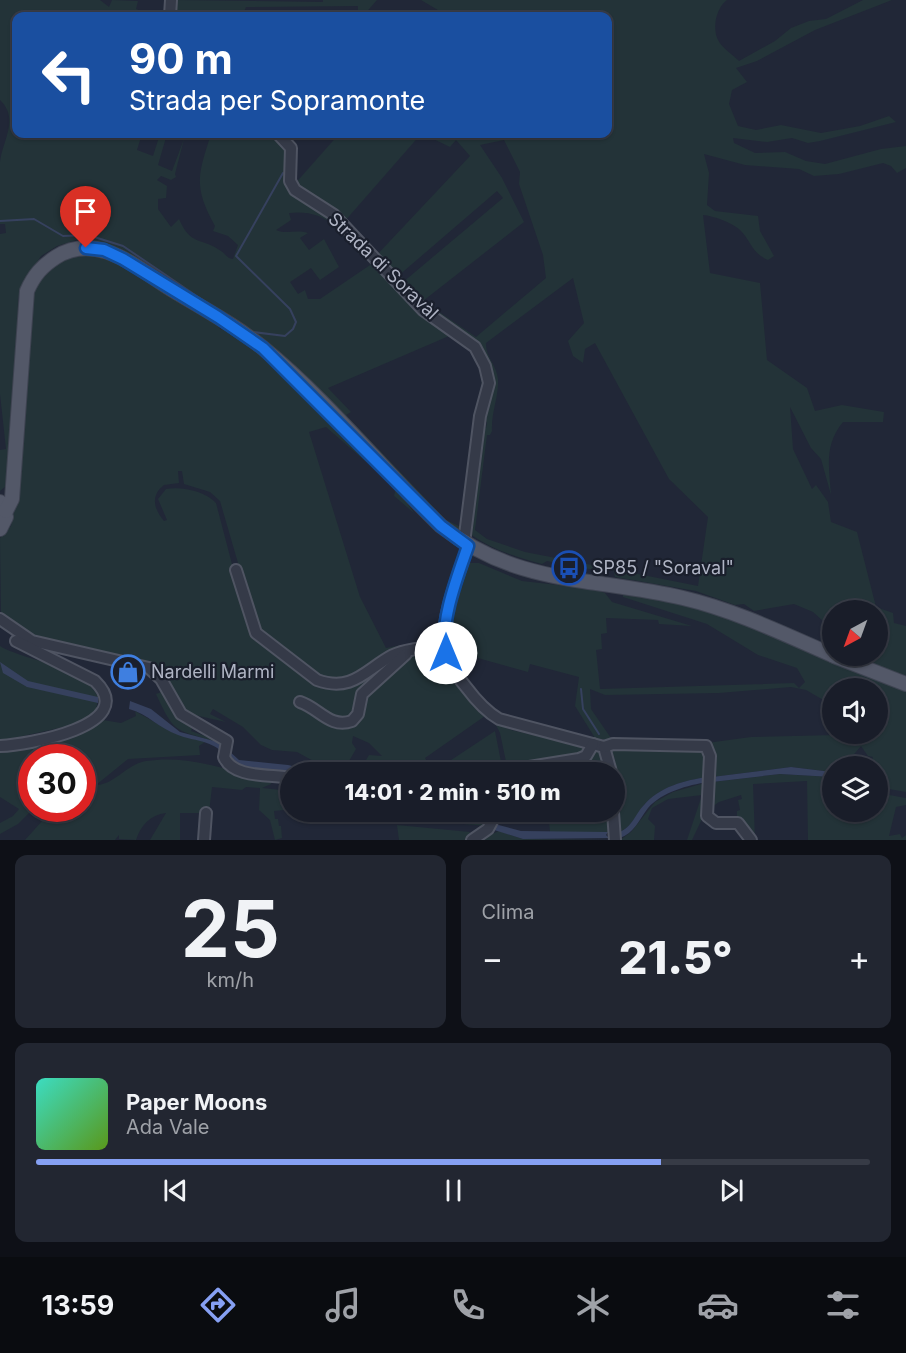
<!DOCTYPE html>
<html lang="it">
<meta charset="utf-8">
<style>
:root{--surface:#191d29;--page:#222631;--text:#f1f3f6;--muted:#9fa2a8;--line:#373b46;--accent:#86a0f3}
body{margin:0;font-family:Inter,sans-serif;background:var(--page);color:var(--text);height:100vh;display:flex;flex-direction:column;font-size:22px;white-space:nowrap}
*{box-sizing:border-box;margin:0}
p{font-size:20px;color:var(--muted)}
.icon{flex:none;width:33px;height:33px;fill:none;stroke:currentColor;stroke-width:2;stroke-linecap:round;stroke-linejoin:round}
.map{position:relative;height:840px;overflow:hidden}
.side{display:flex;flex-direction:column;gap:15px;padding:15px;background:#0e1017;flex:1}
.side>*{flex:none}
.guide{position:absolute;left:12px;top:12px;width:600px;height:126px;border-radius:12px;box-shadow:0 2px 4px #0004,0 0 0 2px var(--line);background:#1a4fa0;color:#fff;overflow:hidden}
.needle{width:39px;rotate:221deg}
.controls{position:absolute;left:822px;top:600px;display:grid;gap:12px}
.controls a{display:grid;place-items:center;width:66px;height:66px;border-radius:50%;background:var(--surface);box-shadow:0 2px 4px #0004,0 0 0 2px var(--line);font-size:30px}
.speed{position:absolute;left:18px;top:744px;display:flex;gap:12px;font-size:30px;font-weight:700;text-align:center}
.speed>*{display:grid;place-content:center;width:78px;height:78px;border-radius:50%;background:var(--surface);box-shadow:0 2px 4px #0004,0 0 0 2px var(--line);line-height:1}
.speed .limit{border:9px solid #d22;background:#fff;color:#111}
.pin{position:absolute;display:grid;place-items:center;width:51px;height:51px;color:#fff;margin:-62px -26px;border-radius:50% 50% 50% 0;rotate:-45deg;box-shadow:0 0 6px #0007}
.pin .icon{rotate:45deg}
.me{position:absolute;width:66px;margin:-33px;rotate:0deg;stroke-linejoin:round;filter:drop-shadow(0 0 4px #0008)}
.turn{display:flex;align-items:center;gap:21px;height:126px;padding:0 18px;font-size:27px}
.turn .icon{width:78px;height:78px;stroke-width:2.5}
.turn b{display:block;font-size:42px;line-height:51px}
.big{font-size:45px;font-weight:800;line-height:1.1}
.side .card{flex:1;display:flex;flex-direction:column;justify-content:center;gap:9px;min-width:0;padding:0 21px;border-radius:12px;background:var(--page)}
.side .dial{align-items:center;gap:0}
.dial b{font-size:78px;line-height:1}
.song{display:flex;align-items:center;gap:18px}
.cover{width:72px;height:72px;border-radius:9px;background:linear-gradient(135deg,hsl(170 70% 55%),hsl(90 70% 35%))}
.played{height:6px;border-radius:3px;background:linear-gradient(90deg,var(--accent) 75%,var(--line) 75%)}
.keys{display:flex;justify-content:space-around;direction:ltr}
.heat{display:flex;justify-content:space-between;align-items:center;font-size:33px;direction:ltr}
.side .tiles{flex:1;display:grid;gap:15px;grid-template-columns:1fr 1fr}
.card:last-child{grid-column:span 2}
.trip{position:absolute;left:280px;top:762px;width:345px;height:60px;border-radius:30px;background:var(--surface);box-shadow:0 2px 4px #0004,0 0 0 2px var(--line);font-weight:800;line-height:60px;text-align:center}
.dock{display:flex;height:96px;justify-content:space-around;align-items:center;background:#0a0c10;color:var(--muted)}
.dock .icon{width:42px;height:42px}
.dock .on{color:var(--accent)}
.dock b{font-size:27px;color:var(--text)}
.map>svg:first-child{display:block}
</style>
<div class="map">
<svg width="906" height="840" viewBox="0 0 906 840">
<rect width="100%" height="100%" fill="#212737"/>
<g fill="#233338" fill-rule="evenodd">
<path d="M0,0h100l9,7 3,-7 26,1 -2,8 13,5 -1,2h-132v118h126l-5,16 16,6 7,-22h7l-9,31 14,6 12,-32 -9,35 1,3 -5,3 -10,-4 -4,4 10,6 -1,12 -8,1v10l13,18 8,-8c12,28 23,18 42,32 5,3 5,7 12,8l5,-14 -10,-9 -15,-5 2,-5c-22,-40 -17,-51 -4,-92h64l13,13 -2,38 49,33 29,34 -4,3c-19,-26 -35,-46 -71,-42l2,7 -15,10c11,5 20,-1 32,3l-8,5 9,12 15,-11 15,28 -19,13 -9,-12 -21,14 8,12 7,-4 3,9h12l53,-36 95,80 19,36 -24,154 -19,-10 -154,-157 -189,-122 -21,-5 -23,7 -16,10 -18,29 -5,14 -1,61 -11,126 -6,5v-41l6,-1 -6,-55v-160l6,-1 -1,-9h-5c0,-21 0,-42 0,-62 2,-21 20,-43 0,-62zM449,336l19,7 12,28 2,15 -9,37 -12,104 -15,-7 -100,-105 5,-3 -23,-24z"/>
<path d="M173,0l150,2v-2h54l-14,16h-5v-10l-112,1 -4,9h-70z"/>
<path d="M421,0h306c-11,8 -15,28 -9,40 4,8 15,15 21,21l36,-20 16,-13 18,-7 17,-2 37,-19h29l-77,30 -58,31 -21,7 11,14 -15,8 -3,14 9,22 18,4 25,-5 40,8 39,-7 29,-10 7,6 -76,19 -12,2 -16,-5 -25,4 -34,-4 1,5 21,10 30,-1 21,9 19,3 56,-15 25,-3v22l-9,5 -6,-7 -8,-3 -44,11 -25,2 -15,-7 -54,-4 -41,-11 5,19 -2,32 8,6 43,5 2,15 14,25 -6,4c-18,-8 -16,-19 -29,-31 -9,-7 -25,-13 -36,-14l7,58 50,10 7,77 40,28 8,23 27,-6 42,7 -1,10h-40c-19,23 -14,45 -12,73l-10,-36 -10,-11 -21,-41 3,42 19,40 4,-4 12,17 3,20 26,10 19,75 17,6 1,10 12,3v53l-58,-23h30v-46h-46v19l-19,-17 -19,-8 -40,7 -10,-7 -9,1 -39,-14 -81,-14 -2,-8 85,17 10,-69 -39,-38 -74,-136 -10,6 -2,14 -10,-7 -5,-15 16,-18 -11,-45 -87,65c-1,13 11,23 12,36 1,17 -7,34 -6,52l-2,4h-3l-12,95 12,9 38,13 72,14 4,1 -1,4 -53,-10 -5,3c-24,-6 -51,-15 -72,-30l11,-106h5l1,-6 -5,-1 6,-24 -7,-47 -48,-37 -31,-30 101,-85 -6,-7 -100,86 -23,-19 96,-102 -14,-16 -6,7 -27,-13h16l5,3 4,-3h40l5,3 8,-1v-2h107v-118h-160zM504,140l16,32 -1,12 24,71 3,23 -70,59 -53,-36 101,-79 -22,-44 -22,-33z"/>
<path d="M339,134h82l-77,88 -51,-36z"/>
<path d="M94,254c16,3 112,56 122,68 2,2 2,5 4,7 36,6 174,149 194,184l-20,-17 2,-8 -70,-61 -17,5 51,165 26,51 53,-10 1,4 -51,12 -21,16 -21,10 -14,2 -24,-10 -51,-40 -38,-131 -10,-9 -26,-8 -2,-13h-4l1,12 -15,2c-14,11 -10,24 0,36l3,-1 -9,-21 8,-10c15,-3 40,2 50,14l27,103 11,30 67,48c40,7 49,-18 80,-29l-39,37 -7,21 -6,7 2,4 9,-8 3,-18 8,-11 40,-34 26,-4 14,27 34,40 -60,42 8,14 62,-41 8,41h-102l-12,-9 -8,9h-22l10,-17 13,1 -13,-13 -16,-7 -1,7 4,6 -11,19 -4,-5 -2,4 -11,2 -31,-17 -25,-2 -11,-5 -18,-18 -30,-18 -3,5 16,8 -41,-9 -35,-47 -120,-28 -29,-24 -1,-76 11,-12 4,-21 9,-90 6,-122c13,-27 35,-36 64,-39z"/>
<path d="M470,563h9l43,18 72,8 11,4 7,9 80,24 -33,-2 -1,-4 -52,-2 1,15 -6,1 1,15 -6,1 4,39 194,-6 5,5 6,-6 -8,-14 -39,-13 -51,-31 -84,-27v-4l78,14 205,82v103l-28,-5v-21h-9l4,-9 -5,-1 -7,-10 -17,20h-12v6l-41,-5 -79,10 -5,-34 44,-6 127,-3v-46h-46v17l-26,-15 -15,-3 -72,6 -114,2 -15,-6 1,20 22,32 -18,-3 -20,-32 4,-29 -49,-13 -2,8 -79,-22 2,-30 8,-32h3l4,-19z"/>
<path d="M0,646c24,15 84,19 98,51l-2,14 -14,12 -82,18z"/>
<path d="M164,691l29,35 -2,5 17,6 2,-3 3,7c-40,-12 -39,-9 -57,-47z"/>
<path d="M135,711l37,21 33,10 -6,4 1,9 -72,4 -32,26c18,0 31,-21 50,-24 46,-7 80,11 125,17v6l-9,4 29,3v7l-6,5 -1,7 -10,1 1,8h3l1,7h2l1,12 -7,2 -5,-20 -11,-10 1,-22 -14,-1 -4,3 -30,-3 -3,26h-29v27h-30l16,-27c-16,2 -25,12 -30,27l-17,-1v-4l-4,5h-90l18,-20v-5l-7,-6 46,-1v-50h-50l1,51 -15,15 -18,10v-11l13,-7 6,-7 -19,-12v-47c32,-6 78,-7 103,-30l18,3 15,-7z"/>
<path d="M495,723l16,7 69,16 5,4 -1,4 -76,17 -8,-38z"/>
<path d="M611,748h94l3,29c-22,3 -49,10 -64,28 -8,9 -12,23 -25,27l-4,-72z"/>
<path d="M597,751l6,5 2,16h-88l74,-15z"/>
<path d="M780,774l52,3v35h46v-19l28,5v7l-10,2 -7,29 11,-2 2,4 4,-3v5h-98l-1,-59 -54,3 2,56 -18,-20v-9l3,-1 -2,-10 4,-1 -1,-4 -22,7 -11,8 4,-28z"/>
<path d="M708,782l-7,39 -9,19h-5l15,-45 -34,4 -16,9 -4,11 7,7 -1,14h-34l11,-8 24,-30 18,-10z"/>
<path d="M358,812l98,1 31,13 -129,-11z"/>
<path d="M548,812h59l1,20h-58z"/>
<path d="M397,825l73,7 -2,8h-69z"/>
<path d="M499,831l24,8 86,1h-131z"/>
</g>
<g fill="#36415e">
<path d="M0,662l28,19 70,16v6l-71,-16 -24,-14z"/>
<path d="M130,701l21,8 29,23 38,10 6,6 -2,4c-12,-12 -29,-11 -44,-17 -18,-6 -30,-21 -49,-26z"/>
<path d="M228,750l11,10 49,5 31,7 -71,-2 -19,-9z"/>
<path d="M791,767l41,5v5l-52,-3 -68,8v-5z"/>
<path d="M708,777v5c-20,3 -46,10 -60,26 -9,12 -14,25 -28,30l-1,-6c13,-4 16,-18 25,-27 15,-18 41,-25 64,-28z"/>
<path d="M495,824l26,7 87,1 -2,3 3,3 -86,1 -32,-10z"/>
</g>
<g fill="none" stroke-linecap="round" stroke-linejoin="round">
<g stroke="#36415e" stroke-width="2">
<path d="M0,221l34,-2 29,17 25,-1 35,11 87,59"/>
<path d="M253,332l32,4 8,-7 3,-7 -6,-13 -54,-53 47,-83"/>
<path d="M581,689l2,20 16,25"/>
</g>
<g stroke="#4f5462" stroke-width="14">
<g id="minor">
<path d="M170,16l1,-16"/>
<path d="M278,134l13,14 -1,33 5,9 39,25 89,95 52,37 10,19 4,17 -9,33 -16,127"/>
<path d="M468,546c-9,27 -27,72 -24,100 2,15 12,29 22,41 9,12 19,24 33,32l105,28 7,25"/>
<path d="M236,570l20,63 61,47c36,13 49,-11 76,-25 15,-7 35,-7 51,-9"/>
<path d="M0,619l32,22 117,27 12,11 20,35 46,27 -3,16c9,22 48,17 67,21"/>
<path d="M300,702c19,6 30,27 52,19l6,-7 4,-20 44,-40"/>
<path d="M0,746c26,-1 141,-20 95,-65l-79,-40"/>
<path d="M604,747l9,-3 93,2 4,10 -3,60 9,7h22l13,17"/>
<path d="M512,772l11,-4 56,-9 7,-3 7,-12"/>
<path d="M613,812l2,28"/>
<path d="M204,840l2,-27"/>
<path d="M472,840l16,-11 9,-17"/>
</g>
</g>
<g stroke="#3e4351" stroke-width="16">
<g id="major">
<path d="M0,502l6,15 -6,12"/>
<path d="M6,511l6,-12 15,-208c7,-16 15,-25 29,-34 41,-26 81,11 115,32 31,19 64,36 92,59 65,53 118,120 178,178 77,60 152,51 242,72 51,12 101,36 149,57"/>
<path d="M834,656l72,28"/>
</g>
</g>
<use href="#minor" stroke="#353a48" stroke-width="10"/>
<use href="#major" stroke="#535868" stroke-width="14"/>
</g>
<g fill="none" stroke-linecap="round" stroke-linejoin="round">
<g stroke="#114b97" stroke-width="15">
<path id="route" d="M86,248l18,2 19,9 95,58 45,31 178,178 27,20c-10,29 -29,77 -22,107"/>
</g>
<use href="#route" stroke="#1a73e8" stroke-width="10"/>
</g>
<defs>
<g id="bus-ring" transform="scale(1.725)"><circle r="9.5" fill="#1a1f2c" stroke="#1a4fb4" stroke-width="1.5"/><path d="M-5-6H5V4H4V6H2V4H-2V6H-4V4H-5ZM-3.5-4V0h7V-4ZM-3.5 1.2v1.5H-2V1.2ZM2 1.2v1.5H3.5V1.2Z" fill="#1a4fb4"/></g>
<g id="shop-ring" transform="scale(1.725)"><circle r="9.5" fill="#1a1f2c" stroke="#3f7fe0" stroke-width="1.5"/><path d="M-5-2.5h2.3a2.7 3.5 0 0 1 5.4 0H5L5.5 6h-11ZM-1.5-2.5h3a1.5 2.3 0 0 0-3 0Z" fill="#3f7fe0"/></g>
</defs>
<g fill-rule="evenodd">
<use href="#bus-ring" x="569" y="568"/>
<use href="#shop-ring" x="128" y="672"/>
</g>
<g text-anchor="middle" stroke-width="4.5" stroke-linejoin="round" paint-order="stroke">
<g font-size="18" fill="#afb4c4" stroke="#1a1f2c">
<text transform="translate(383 266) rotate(44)" y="6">Strada di Soravàl</text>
</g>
<g font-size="18" fill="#afb4c4" stroke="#1a1f2c" text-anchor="start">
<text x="592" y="574">SP85 / "Soraval"</text>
<text x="151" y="678">Nardelli Marmi</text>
</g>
</g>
</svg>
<div class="controls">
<a><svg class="needle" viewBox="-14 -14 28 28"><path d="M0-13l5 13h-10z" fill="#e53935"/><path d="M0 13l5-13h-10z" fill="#9fa2a8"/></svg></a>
<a><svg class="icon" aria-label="sound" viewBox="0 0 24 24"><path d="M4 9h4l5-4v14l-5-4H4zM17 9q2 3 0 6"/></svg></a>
<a><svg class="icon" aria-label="layers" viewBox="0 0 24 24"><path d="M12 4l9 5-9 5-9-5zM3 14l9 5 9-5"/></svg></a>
</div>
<div class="speed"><div class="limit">30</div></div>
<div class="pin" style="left:86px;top:248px;background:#d93025"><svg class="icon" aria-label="arrive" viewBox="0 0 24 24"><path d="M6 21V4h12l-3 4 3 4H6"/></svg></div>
<svg class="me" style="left:446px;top:653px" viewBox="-20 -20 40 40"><circle r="19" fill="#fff"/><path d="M0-13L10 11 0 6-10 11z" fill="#1a73e8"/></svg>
<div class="trip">14:01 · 2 min · 510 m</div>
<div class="guide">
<div class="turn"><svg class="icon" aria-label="left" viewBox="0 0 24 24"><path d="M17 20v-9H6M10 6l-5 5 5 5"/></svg><div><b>90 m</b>Strada per Sopramonte</div></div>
</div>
</div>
<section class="side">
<div class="tiles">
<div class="card dial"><b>25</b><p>km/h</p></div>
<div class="card"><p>Clima</p>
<div class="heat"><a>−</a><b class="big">21.5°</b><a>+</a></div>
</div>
<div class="card">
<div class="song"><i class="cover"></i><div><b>Paper Moons</b><p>Ada Vale</p></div></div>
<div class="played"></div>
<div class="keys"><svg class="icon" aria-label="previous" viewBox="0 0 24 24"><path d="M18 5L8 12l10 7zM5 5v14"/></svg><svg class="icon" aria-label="pause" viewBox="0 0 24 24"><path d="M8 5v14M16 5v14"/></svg><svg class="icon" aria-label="next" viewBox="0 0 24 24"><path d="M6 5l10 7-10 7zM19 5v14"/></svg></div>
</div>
</div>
</section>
<nav class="dock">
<b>13:59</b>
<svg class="icon on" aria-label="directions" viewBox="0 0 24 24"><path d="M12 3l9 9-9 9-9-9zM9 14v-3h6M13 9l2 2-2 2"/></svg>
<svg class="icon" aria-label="music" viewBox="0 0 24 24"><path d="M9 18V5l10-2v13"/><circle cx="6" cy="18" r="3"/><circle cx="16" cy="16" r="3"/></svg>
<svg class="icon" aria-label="phone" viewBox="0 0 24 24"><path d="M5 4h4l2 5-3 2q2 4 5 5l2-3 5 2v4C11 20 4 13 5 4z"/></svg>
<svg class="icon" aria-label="climate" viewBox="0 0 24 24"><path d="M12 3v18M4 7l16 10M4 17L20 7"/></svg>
<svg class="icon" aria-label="car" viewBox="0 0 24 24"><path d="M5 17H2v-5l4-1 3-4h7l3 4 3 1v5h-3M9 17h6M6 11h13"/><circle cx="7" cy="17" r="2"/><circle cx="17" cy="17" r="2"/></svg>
<svg class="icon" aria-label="filters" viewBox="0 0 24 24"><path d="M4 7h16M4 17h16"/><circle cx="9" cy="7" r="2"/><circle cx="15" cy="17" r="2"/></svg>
</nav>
